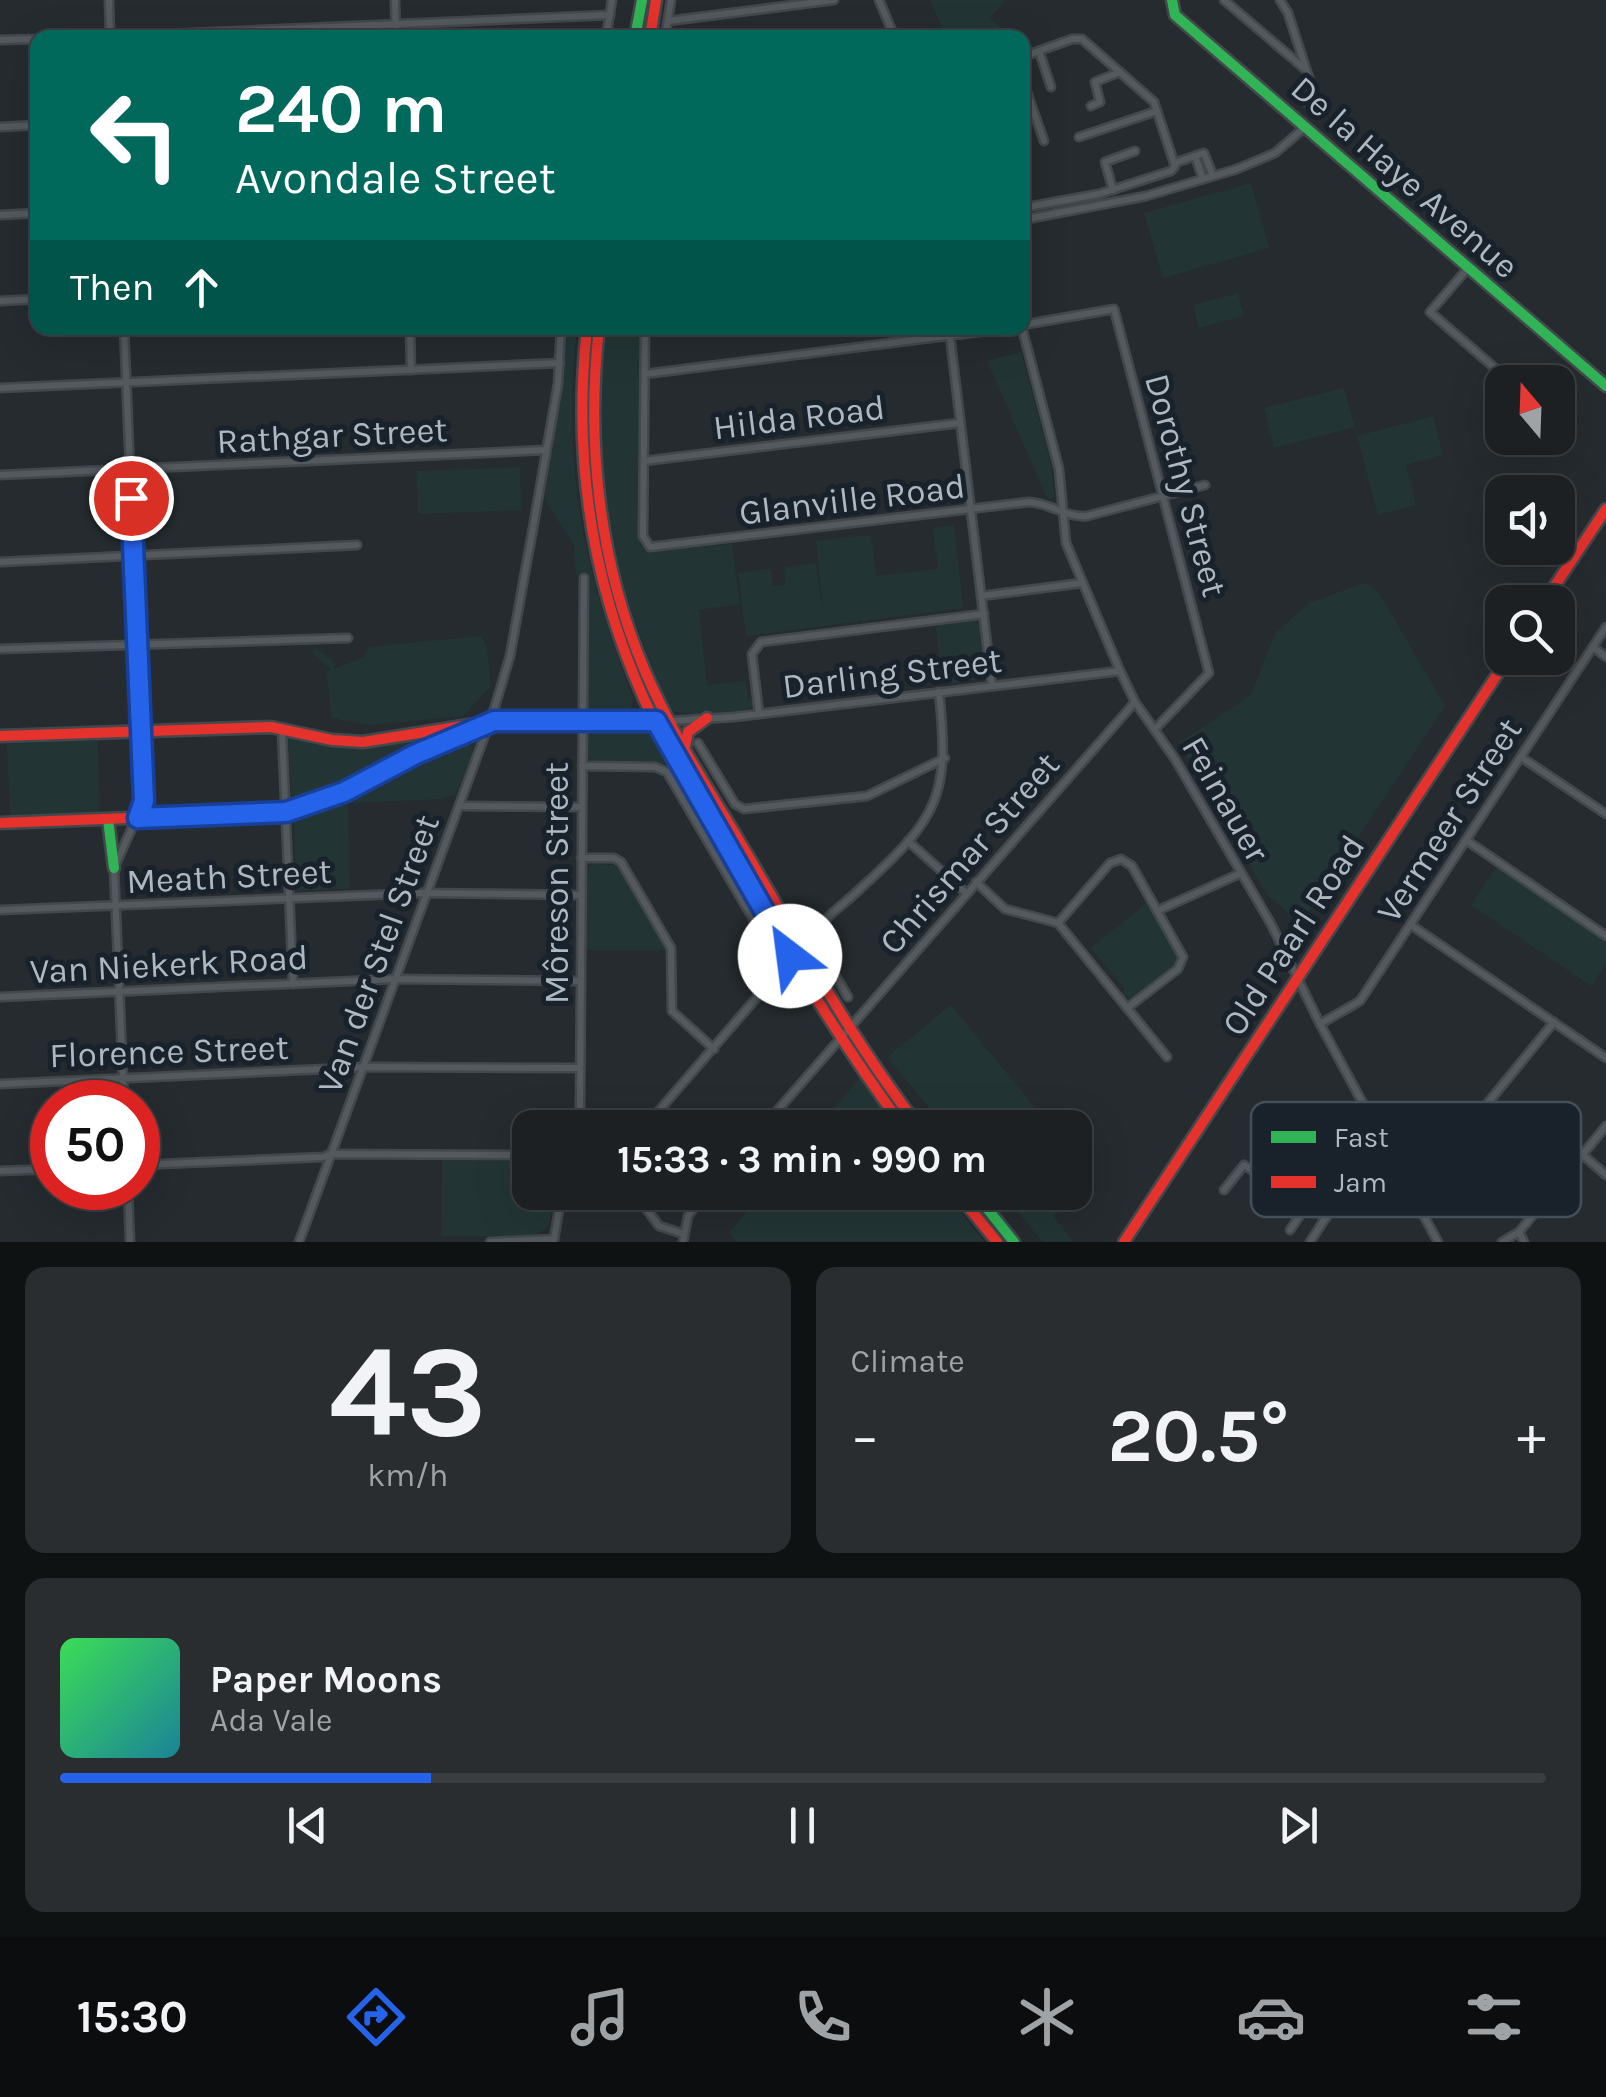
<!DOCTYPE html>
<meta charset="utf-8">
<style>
:root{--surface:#1c2023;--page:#292d30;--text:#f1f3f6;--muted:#a0a3a6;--line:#3a3e41;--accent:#2563eb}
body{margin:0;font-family:Karla,sans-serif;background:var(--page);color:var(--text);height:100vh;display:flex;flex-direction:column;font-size:38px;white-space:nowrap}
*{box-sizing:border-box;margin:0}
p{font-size:32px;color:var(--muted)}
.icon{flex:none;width:55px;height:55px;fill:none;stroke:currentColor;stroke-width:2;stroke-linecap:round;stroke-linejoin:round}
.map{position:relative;height:1242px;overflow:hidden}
.side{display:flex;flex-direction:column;gap:25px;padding:25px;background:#0f1213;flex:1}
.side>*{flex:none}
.banner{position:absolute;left:30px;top:30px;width:1000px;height:305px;border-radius:20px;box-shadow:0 10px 40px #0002,0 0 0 2px var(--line);background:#00695c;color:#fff;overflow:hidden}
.needle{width:65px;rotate:341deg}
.tools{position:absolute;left:1485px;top:365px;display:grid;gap:20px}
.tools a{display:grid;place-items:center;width:90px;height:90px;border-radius:20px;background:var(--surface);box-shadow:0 10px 40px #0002,0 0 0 2px var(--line);font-size:50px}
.speed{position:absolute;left:30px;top:1080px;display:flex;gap:20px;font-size:50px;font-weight:700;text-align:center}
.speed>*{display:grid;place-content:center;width:130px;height:130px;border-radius:50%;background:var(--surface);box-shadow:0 10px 40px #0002,0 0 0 2px var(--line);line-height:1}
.speed .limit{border:15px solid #d22;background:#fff;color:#111}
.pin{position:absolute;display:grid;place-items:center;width:85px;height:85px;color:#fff;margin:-42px;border:5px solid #fff;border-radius:50%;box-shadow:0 2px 10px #0007}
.me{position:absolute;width:110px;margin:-55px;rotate:330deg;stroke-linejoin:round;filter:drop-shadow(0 0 8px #0008)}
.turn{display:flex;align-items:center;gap:35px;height:210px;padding:0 40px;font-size:45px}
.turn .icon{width:130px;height:130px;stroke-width:2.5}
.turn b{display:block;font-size:70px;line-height:85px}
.then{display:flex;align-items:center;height:95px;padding:0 40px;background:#0003;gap:20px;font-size:38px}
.big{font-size:75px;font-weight:700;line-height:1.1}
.side .tile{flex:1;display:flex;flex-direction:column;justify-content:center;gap:15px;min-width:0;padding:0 35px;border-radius:20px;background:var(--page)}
.side .dial{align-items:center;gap:0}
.dial b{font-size:130px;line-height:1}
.song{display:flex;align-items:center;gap:30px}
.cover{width:120px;height:120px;border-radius:15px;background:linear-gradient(135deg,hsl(130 70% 55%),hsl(190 70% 35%))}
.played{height:10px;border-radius:5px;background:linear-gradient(90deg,var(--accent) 25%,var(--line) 25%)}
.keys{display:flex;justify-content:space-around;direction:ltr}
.heat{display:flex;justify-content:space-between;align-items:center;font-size:55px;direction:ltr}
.side .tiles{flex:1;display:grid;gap:25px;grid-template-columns:1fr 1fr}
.tile:last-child{grid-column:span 2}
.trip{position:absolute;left:512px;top:1110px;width:580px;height:100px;border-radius:20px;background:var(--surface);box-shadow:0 10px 40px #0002,0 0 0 2px var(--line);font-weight:700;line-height:100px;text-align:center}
.dock{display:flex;height:160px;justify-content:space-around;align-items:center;background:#0b0d0e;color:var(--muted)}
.dock .icon{width:70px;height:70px}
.dock .current{color:var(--accent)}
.dock b{font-size:45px;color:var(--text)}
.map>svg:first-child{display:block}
</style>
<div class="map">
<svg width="1606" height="1242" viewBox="0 0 1606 1242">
<rect width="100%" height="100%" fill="#252b2f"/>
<g fill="#223534">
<path d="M930,0h75l-15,18 18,16 -12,3h-50z"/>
<path d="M1251,183l18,65 -106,30 -19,-65z"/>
<path d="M1238,293l6,23 -45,12 -6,-23z"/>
<path d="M565,328h12c-15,136 6,243 56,370l-2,11 -10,4 -34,-1 1,-136 -4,-3 -8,3 -2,-31 -30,-46 19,-122z"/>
<path d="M606,328h34v217l11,7 81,-8 8,60 -41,6 8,75 39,-4 2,18h5l1,7c-20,12 -55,9 -78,6 -16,-14 -23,-41 -30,-61 -41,-104 -52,-212 -40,-323z"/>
<path d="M1021,352l30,112 3,32 -2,3 -5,-1 -60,-137z"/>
<path d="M1344,388l11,39 -81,21 -10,-40z"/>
<path d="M1433,416l10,39 -37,10 10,40 -38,10 -21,-79z"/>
<path d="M520,467l1,43 -103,4 -2,-43z"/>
<path d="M954,525l9,83 -217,28 -8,-63 33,-4 2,17 12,-1 -1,-18 32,-4 7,49 -7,-71 55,-6 5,41 62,-7 -5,-41z"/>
<path d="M1364,583l9,4 11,14 61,105 -137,207h-20l-21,-18 -88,-152 72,-48 24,-62 34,-30z"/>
<path d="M975,619l4,5 5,54 -36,6 -7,-8 -5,-48 7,-6z"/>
<path d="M481,636l6,10 4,40 -28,30 -93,9 -39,-7 -4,-46 4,-3 -19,-16 4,-5 20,16 -3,5 30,-11 5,-11z"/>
<path d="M589,728l57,2 7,6 18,31 -15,-5 -63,-1 -7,-7z"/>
<path d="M288,733l47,9 90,-4 -124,62 -10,-6z"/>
<path d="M98,740l1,73 -89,4 -3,-73z"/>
<path d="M463,740l7,3 3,8 -17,43 -14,5 -94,4 2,86 -54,2 -2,-74 16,-5 125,-63z"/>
<path d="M593,864l23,1 51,85h-82l1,-79z"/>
<path d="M1497,866l109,74v24l-15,22 -120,-81z"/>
<path d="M1148,902l31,57 -3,6 -47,34 -9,-6 5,-4 -34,-41z"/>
<path d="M951,1005l86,105 -22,17h-70l-58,-70z"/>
<path d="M859,1079l37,48h-78z"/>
<path d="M442,1161h88v31l26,1 -8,34 -14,9h-93z"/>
<path d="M946,1193l38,49h-246l-9,-9 34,-40z"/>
<path d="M1017,1193h36l11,13 -11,10 21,26h-31l-35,-42z"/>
</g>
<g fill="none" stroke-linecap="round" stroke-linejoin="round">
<g stroke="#42484c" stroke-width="11">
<g id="street">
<path d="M109,0l1,36"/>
<path d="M395,0l1,38"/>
<path d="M879,0l16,38"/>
<path d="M1224,0l81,69"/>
<path d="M1280,0l8,13 23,71 1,10 -6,8"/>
<path d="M668,21l166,-21"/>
<path d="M73,38l537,-23"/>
<path d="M606,38l6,-38"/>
<path d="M665,38l6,-38"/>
<path d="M0,40l38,-1"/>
<path d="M1039,51l12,36"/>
<path d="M1022,57l50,-18h10l72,63 21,64 -4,5 -72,23 -77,14"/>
<path d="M1022,78l22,63"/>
<path d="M1091,106l9,-4 -5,-20 25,-10"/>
<path d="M0,127l38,-2"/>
<path d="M1079,137l78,-26"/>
<path d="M1195,156l8,23"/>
<path d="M1174,163l30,-10 9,23"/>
<path d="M1022,171h1"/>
<path d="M1113,190l-8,-28 30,-11"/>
<path d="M0,215l38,-2"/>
<path d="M1022,220l124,-24 91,-27 38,-16 29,-25"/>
<path d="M1468,268l-38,44 81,70"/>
<path d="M0,301l38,-2"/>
<path d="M1022,325l92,-16 95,364 -54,56"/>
<path d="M124,328l20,473 -30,67 10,234"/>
<path d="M410,328l1,42"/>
<path d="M645,328l-2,208 7,11 379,-45c22,1 37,16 58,14l118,-31"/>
<path d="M1022,328l37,141 7,74 54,128 15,31 40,57 96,165 49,100 118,218"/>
<path d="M950,336l42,350"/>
<path d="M645,374l365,-46"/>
<path d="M0,388l560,-25"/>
<path d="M644,461l316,-38"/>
<path d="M0,475l546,-25"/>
<path d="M0,562l357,-17"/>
<path d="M981,596l101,-13"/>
<path d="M1593,647l13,10"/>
<path d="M0,649l348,-11"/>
<path d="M759,714l-7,-60 9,-12 223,-28"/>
<path d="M670,721l64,-4 386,-46"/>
<path d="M282,731l11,253"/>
<path d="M698,743l37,61 9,5 123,-13 78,-38"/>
<path d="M1521,757l85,57"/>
<path d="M582,766l73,1 12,5 112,191 -2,11 -133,154"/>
<path d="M459,806l122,1"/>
<path d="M1466,840l140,96"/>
<path d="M908,841l58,52"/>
<path d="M581,858h33l7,4 50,86 1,63 42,38"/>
<path d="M976,882l29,27 53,14 109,134"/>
<path d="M0,910l422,-17 159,2"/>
<path d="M1159,910l80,-36"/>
<path d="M1058,923l52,-60 11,-4 11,7 51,91 -5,12 -51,39"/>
<path d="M1411,925l195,133"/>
<path d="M0,997l395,-18 186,2"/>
<path d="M848,997l-36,-62c12,-18 34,-32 50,-48 77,-70 88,-91 77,-195"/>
<path d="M1320,1024l40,-23 246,-374"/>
<path d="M0,1084l368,-17 212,1"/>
<path d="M580,1114l9,14"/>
<path d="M577,1128l3,-21 4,-529"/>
<path d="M762,1128l373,-426"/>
<path d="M1583,1155l23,20"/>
<path d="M138,1165l185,-8 9,-3 198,1"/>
<path d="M0,1171l52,-2"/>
<path d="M1403,1178l43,-24 108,-132"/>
<path d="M128,1188l2,54"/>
<path d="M1224,1190l20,-25 82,53"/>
<path d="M634,1192l25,34 25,8"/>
<path d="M1290,1230l17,-25"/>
<path d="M1519,1232l5,10"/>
<path d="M554,1239l8,-47"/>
<path d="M299,1242l194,-529 17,-57 23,-128 25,-144 3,-56"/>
<path d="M490,1242l64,-3"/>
<path d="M683,1242l5,-26 18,-24"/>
<path d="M1310,1242l69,-107"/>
<path d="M1502,1242l17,-10 87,-106"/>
</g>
</g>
<g stroke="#42484c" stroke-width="15">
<g id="fast">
<path d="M1172,0l3,15 431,371"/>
<path d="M635,38l7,-38"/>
<path d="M108,819l6,49"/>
<path d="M974,1192l40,50"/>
</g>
</g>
<g stroke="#42484c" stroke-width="15">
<g id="jam">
<path d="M650,38l6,-38"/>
<path d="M587,328c-14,128 4,253 57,371 29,65 69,124 104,186 49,83 98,165 156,243"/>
<path d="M599,328c-13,116 0,235 46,343 30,70 74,134 112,200 51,88 100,176 163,257"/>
<path d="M1544,602l62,-93"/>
<path d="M0,736l271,-9 61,13 31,2 131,-21h166"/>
<path d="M685,746l3,-14 19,-14"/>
<path d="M0,823l285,-11 59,-21 135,-64"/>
<path d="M956,1192l41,50"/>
<path d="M1124,1242l384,-584"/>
</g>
</g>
<use href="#street" stroke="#54595e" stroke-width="6"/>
<use href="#fast" stroke="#30b455" stroke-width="10"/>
<use href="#jam" stroke="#e5322d" stroke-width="10"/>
</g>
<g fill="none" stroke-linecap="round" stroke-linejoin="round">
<g stroke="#184099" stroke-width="25">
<path id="route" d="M131,498l13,303 -6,17 148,-6 58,-20 72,-38 78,-33h162l134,235"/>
</g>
<use href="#route" stroke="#2563eb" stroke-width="18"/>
</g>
<g text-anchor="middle" stroke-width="10" stroke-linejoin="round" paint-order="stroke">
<g font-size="35" fill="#adb8c2" stroke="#19222a">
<text transform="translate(1405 177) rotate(41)" y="12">De la Haye Avenue</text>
<text transform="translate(799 417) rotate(-7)" y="12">Hilda Road</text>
<text transform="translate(332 435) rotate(-3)" y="12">Rathgar Street</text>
<text transform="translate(1186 485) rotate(75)" y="12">Dorothy Street</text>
<text transform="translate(852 499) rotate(-7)" y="12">Glanville Road</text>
<text transform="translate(892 673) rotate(-7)" y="12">Darling Street</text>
<text transform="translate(1226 799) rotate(60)" y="12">Feinauer</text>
<text transform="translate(1449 820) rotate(-57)" y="12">Vermeer Street</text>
<text transform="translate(969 853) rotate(-49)" y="12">Chrismar Street</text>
<text transform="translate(229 876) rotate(-3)" y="12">Meath Street</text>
<text transform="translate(556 883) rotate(-90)" y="12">Môreson Street</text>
<text transform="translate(1293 935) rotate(-57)" y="12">Old Paarl Road</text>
<text transform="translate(378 954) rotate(-70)" y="12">Van der Stel Street</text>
<text transform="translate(169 964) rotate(-3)" y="12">Van Niekerk Road</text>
<text transform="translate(169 1051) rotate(-2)" y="12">Florence Street</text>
</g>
</g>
<rect x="1251" y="1102" width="330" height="115" rx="15" fill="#19222a" stroke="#454f58" stroke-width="2.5"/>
<rect x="1271" y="1131" width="45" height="12" fill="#30b455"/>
<rect x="1271" y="1176" width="45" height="12" fill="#e5322d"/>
<g font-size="28" fill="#adb8c2">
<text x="1334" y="1147">Fast</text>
<text x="1334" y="1192">Jam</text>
</g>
</svg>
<div class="tools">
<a><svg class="needle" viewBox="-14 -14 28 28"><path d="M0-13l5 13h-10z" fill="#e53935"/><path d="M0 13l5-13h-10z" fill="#a0a3a6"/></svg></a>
<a><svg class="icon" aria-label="sound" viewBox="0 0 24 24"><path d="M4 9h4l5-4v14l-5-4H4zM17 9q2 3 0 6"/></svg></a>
<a><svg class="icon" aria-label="search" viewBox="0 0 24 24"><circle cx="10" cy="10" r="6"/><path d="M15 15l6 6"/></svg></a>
</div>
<div class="speed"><div class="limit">50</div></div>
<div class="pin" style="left:131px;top:498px;background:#d93025"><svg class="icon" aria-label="arrive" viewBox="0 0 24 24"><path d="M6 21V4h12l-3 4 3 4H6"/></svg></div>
<svg class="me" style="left:790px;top:956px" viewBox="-20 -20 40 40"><circle r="19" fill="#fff"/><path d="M0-13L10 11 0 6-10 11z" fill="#2563eb"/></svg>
<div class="trip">15:33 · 3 min · 990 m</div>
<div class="banner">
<div class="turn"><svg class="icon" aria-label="left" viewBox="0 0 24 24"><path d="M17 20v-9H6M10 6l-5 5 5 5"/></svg><div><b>240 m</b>Avondale Street</div></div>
<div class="then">Then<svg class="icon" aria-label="ahead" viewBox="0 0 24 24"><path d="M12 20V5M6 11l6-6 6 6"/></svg></div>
</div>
</div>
<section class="side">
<div class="tiles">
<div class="tile dial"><b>43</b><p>km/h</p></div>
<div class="tile"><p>Climate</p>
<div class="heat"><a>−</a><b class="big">20.5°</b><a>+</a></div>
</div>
<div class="tile">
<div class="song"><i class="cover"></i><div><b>Paper Moons</b><p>Ada Vale</p></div></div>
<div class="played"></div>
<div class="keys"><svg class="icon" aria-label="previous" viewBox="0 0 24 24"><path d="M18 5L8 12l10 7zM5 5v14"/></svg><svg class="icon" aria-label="pause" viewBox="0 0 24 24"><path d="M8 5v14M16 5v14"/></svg><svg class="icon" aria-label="next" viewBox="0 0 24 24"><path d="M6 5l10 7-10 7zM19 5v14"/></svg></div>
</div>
</div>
</section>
<nav class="dock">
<b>15:30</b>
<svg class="icon current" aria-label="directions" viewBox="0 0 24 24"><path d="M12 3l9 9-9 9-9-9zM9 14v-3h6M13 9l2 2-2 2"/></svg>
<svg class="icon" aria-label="music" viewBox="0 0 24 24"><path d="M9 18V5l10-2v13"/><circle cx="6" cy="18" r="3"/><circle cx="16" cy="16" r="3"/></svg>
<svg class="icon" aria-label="phone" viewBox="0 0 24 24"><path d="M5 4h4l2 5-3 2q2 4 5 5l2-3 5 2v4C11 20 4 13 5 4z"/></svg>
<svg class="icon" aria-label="climate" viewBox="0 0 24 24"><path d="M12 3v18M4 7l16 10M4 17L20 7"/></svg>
<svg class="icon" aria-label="car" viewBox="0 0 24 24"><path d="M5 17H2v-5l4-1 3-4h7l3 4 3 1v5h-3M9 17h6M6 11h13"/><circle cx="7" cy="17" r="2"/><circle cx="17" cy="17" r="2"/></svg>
<svg class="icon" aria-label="filters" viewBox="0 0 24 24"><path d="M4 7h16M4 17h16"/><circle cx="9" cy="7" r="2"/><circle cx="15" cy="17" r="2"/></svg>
</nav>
